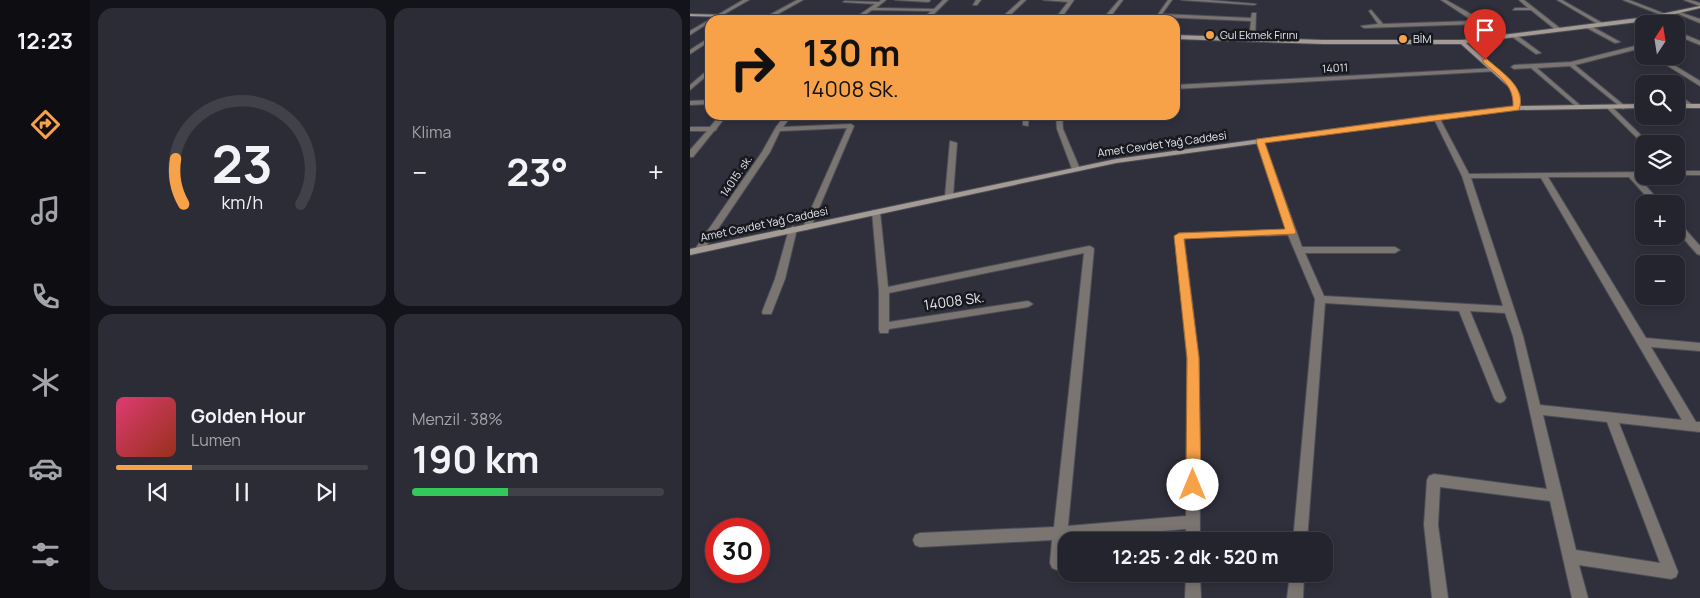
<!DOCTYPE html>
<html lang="tr">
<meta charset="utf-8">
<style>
:root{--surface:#23242d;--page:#2b2c35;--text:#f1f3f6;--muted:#a3a4aa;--line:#404149;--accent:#f7a148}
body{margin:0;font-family:Manrope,sans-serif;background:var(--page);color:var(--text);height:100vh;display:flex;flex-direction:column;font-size:19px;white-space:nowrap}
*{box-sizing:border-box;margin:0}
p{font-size:16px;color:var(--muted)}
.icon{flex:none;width:28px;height:28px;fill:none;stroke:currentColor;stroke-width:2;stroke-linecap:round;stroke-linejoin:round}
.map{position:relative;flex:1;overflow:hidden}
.details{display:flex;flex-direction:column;gap:8px;padding:8px;background:#131419;width:600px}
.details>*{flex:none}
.guide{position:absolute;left:15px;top:15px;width:475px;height:105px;border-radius:15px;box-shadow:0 2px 8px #0003,0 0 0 1px var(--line);background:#f7a148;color:#111;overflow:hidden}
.needle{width:32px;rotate:12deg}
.fabs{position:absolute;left:945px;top:15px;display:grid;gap:10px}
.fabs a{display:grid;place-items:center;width:50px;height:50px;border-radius:10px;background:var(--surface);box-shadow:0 2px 8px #0003,0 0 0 1px var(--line);font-size:25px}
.speed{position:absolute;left:15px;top:518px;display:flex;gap:10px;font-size:25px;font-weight:700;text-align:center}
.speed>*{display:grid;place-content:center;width:65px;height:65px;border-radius:50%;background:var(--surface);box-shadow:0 2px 8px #0003,0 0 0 1px var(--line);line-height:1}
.speed .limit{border:8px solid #d22;background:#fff;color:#111}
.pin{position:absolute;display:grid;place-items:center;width:42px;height:42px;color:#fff;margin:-51px -21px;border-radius:50% 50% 50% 0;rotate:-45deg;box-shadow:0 0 5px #0007}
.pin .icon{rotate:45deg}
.me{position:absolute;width:55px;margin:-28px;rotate:0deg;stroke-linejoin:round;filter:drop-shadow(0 0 4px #0008)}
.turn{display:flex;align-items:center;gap:18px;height:105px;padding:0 15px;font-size:22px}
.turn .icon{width:65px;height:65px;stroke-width:2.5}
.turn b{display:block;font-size:35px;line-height:42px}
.big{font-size:38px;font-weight:700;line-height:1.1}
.details .card{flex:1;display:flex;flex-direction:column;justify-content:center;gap:8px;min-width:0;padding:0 18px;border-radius:15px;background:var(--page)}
.details .dial{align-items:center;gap:0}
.dial svg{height:130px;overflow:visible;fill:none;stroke:var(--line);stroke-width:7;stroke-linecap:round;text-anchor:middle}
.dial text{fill:var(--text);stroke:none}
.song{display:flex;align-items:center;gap:15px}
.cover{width:60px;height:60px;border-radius:8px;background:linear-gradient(135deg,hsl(340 70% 55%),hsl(10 70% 35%))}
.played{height:5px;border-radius:2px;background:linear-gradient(90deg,var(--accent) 30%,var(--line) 30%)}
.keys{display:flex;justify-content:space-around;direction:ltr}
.heat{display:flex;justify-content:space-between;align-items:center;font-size:28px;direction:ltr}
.charge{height:8px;border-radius:4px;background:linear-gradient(90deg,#34c759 38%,var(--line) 0)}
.details .tiles{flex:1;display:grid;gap:8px;grid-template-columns:repeat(2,1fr)}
.trip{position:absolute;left:368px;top:532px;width:275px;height:50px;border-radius:15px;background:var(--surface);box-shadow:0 2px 8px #0003,0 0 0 1px var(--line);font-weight:700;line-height:50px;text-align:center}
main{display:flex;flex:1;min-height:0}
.tab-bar{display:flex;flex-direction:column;width:90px;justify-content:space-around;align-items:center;background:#0e0e12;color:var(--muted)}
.tab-bar .icon{width:35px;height:35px}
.tab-bar .selected{color:var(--accent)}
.tab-bar b{font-size:22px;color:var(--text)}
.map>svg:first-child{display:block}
</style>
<main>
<nav class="tab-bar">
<b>12:23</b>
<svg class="icon selected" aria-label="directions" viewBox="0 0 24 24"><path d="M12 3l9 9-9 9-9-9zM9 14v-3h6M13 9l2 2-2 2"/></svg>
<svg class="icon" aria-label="music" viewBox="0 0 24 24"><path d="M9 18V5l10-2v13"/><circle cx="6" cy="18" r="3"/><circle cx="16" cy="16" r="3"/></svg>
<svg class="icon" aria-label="phone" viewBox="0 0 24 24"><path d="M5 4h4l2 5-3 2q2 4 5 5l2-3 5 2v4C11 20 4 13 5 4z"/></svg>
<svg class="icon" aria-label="climate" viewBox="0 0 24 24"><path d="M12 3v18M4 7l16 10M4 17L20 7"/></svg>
<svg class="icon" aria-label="car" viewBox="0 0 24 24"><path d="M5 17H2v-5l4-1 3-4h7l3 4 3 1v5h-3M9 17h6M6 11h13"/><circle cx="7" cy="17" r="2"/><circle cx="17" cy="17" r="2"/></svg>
<svg class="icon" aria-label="filters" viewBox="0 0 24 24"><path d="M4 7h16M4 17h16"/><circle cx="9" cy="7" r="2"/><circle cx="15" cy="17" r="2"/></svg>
</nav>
<section class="details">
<div class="tiles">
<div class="card dial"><svg viewBox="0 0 100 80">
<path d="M14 69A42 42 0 1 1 86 69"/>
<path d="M14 69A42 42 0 0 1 9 41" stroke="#f7a148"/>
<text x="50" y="56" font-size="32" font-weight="700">23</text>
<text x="50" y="72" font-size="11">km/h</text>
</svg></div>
<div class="card"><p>Klima</p>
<div class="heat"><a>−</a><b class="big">23°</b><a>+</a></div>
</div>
<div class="card">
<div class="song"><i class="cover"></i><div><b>Golden Hour</b><p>Lumen</p></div></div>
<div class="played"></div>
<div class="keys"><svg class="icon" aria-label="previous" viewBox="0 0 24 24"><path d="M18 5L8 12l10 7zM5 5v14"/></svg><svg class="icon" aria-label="pause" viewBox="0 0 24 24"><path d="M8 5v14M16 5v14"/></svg><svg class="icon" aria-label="next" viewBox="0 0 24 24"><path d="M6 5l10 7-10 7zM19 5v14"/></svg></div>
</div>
<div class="card"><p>Menzil · 38%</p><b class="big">190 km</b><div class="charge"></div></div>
</div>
</section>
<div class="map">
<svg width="1010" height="598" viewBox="0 0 1010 598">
<rect width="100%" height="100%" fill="#2f303c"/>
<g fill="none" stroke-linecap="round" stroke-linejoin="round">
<g stroke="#4c4d58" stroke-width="2">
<g id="street">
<path d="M53,0h6l-35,20h-4v2l-20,13v-4z"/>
<path d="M107,0h6l-34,19 -5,-1z"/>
<path d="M191,0h5l-10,8 58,1 9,-9h5l-20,20h-6l9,-9 -59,-1 -14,10h-6l23,-16 -32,-2 2,-1 34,1z"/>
<path d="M205,0h35v1l-2,1z"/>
<path d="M286,0h5l-4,5h-4z"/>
<path d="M331,0h5l-21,20h-6z"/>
<path d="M353,0h31l-14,20h-6l14,-18z"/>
<path d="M429,0h4l-15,20h-6z"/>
<path d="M478,0h4l-10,14 89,4 1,-5h4l-1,27 -3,2 -3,-2 2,-19 -91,-4 -2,3h-4z"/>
<path d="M491,0h27l48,4 -2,1z"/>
<path d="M751,0h5l64,36 -5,1 -27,-13 -114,4 -3,-2 17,-2 -9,-13 2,-1 12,14 90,-3z"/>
<path d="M829,0h5l37,29v2h-4l-26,-21h-18l2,-2h13z"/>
<path d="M867,0h5l44,25 -5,1z"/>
<path d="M933,0h6l39,15 -4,1z"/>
<path d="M994,0h6l10,3v3z"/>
<path d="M986,11l24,8v4l-24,-10z"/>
<path d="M53,15l3,2 -4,3h-6z"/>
<path d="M953,17l12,6v1h-6l-8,-4z"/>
<path d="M897,26h4l29,16 -5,1 -28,-15z"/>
<path d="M986,31l24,10v4l-24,-10z"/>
<path d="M821,34h4l26,19 -5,1 -25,-18z"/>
<path d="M20,37v4l-20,13v-4z"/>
<path d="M949,45l5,2v5l-6,-3 -63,16 50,41v2l-2,1 -53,-43 -33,2 44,38v2l-2,1 -48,-41 -17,1 -3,-2 3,-2 57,-3z"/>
<path d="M962,56h7l41,25v5z"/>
<path d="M20,68v5l-20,17v-5z"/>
<path d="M806,68l3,2 -1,1 -323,18v-4z"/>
<path d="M968,80l6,4h-8l-1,-2z"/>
<path d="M986,93l17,12v2h-4l-13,-9z"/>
<path d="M20,100v4l-20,1v-4z"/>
<path d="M917,106h4l39,38 -6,1 -37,-37z"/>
<path d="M30,115h7l-10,13 -1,2 -2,1 -21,26h-3v-7l17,-19h-17v-4h20z"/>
<path d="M95,115h7l-9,12 68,-3 3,2 -43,101 -4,3 -4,-3 44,-99 -67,3 -10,21 -67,99h-6l-2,-2 67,-97 14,-25z"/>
<path d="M333,115h6l-1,11 -5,-1z"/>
<path d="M366,115h6l1,14 17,40 -1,2h-3l-4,-2 -15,-40z"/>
<path d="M746,115l3,2 30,57 175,-2v4h-7l25,28h-9l-24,-27h-81l98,161 54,5v8l-49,-4 45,75h4v10l-81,-9 59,149 -2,5 -5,2 -92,-14 9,33h-16l-22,-97 -110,-14 -2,38 10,73h-16l-8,-73 3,-45 2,-4 5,-2 113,15 -34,-153 -8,-23 -35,-2 36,87 -2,3 -4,2 -4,-2 -2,-3 -35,-87 -134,-8 -18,238h-14l22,-242 -27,-64 -104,3 15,120 1,183h-14v-12l-119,10 -3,24 -2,5 -5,2 -5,-2 -2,-5 2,-23 -132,7 -5,-2 -2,-5 2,-5 5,-2 134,-6 30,-274 -195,40v29l139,-21 5,3 -5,3 -139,22 -1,4h-8l-1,-3v-39l-7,-79 1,-2h6l1,2 8,75 201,-41 3,1 2,2 -26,277 118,-10 1,-158 -12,-122 4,-3 107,-3 -30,-89 1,-2 7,2 38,106h93l5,3 -5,3h-90l19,43 179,10 -41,-130 -29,-59zM781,178h70l141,242 -142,-15 -17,-69zM853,415l64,7 53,141 -84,-13z"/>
<path d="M260,141l7,2 -4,53 -4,2 -4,-2z"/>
<rect x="986" y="171" width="24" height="4"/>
<path d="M986,221l3,1 21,24v9l-3,-1 -21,-24z"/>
<path d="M103,226l4,3 -12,50 -13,33 -1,2h-8l-1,-2 13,-33 14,-50z"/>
<path d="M496,574h14l1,24h-16z"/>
<path d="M600,574h14l-1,24h-16z"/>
</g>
</g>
<g stroke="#4c4d58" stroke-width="2">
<g id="secondary">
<path d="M1010,6v2l-54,13 -180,22 49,43 5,10v10l124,-2v4l-127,2 -89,10 -312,43 -426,92v-6l426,-90 312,-43 86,-10v-10l-4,-8 -49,-44h-138l-148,-5v-4l148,5h139l184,-23z"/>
<path d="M0,14l148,4 3,2 -151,-4z"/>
<rect x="986" y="104" width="24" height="4"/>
</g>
</g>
<use href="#street" fill="#7a7571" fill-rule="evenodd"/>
<use href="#secondary" fill="#a39b94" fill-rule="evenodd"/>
</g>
<path fill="#f7a148" stroke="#a1692f" d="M793,59h4c15,14 40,28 32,51l-254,33 31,89 -1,2 -111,5 15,119 2,127 -2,5 -6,2 -5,-2 -2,-5 1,-127 -13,-122 5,-3 106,-4 -29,-88 1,-2 171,-23 85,-10c1,-22 -15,-30 -30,-44z"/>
<g fill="#f7a148" stroke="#18191e" stroke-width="2">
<circle cx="520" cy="35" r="5"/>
<circle cx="713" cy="39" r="5"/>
</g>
<g text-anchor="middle" stroke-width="5" stroke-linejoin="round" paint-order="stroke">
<g font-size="11" fill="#e5e6ee" stroke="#18191e" text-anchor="start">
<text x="530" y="39">Gul Ekmek Fırını</text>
<text x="723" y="43">BİM</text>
</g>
<g font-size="11" fill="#e5e6ee" stroke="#18191e">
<text transform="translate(645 68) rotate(-3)" y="4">14011</text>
<text transform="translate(472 144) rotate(-8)" y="4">Amet Cevdet Yağ Caddesi</text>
<text transform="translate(46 176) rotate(-56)" y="4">14015. sk.</text>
<text transform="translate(74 224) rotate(-12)" y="4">Amet Cevdet Yağ Caddesi</text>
</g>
<g font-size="14" fill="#e5e6ee" stroke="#18191e">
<text transform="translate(264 301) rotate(-8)" y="5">14008 Sk.</text>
</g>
</g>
</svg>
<div class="fabs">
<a><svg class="needle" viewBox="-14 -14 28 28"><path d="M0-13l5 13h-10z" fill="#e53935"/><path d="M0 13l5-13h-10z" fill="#a3a4aa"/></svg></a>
<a><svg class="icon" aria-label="search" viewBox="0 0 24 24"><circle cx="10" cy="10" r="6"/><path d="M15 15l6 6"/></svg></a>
<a><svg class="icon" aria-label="layers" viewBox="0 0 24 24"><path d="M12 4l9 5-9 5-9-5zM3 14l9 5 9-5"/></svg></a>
<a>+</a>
<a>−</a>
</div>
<div class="speed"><div class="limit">30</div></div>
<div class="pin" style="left:795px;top:60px;background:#d93025"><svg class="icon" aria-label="arrive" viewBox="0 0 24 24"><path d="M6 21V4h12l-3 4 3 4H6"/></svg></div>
<svg class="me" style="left:503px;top:485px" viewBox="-20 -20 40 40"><circle r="19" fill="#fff"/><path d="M0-13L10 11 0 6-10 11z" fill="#f7a148"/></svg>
<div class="trip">12:25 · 2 dk · 520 m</div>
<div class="guide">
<div class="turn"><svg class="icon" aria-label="right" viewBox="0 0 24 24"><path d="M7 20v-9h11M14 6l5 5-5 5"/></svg><div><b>130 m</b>14008 Sk.</div></div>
</div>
</div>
</main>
